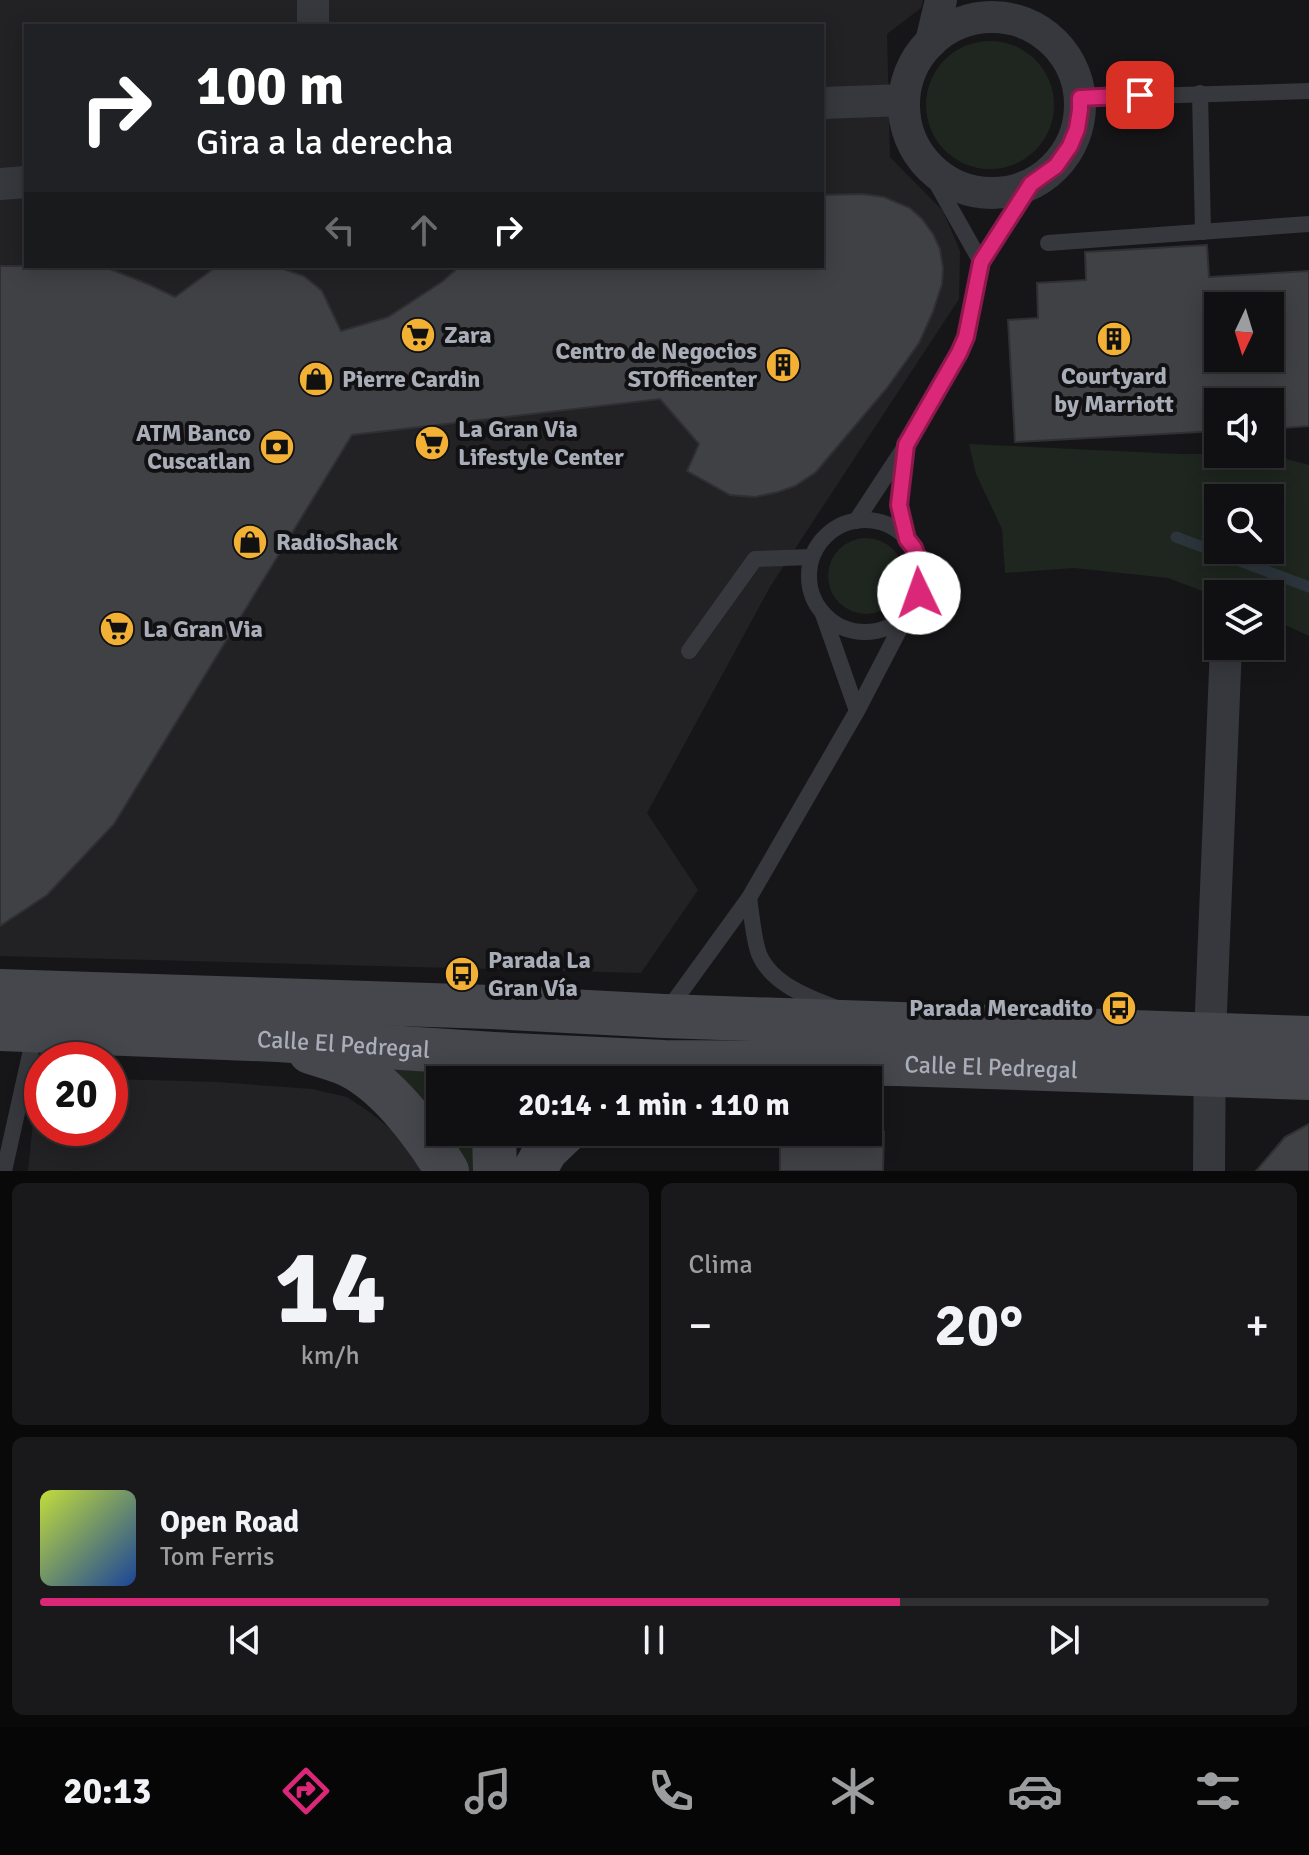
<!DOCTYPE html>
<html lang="es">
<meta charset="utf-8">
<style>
:root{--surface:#101012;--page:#19191b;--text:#f1f3f6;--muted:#9c9d9f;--line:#303032;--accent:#db2777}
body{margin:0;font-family:Signika,sans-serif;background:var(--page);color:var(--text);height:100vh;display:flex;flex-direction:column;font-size:30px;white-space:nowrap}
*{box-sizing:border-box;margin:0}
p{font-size:26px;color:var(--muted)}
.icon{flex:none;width:44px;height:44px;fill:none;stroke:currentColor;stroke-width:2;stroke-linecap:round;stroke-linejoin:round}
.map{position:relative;height:1171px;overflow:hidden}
.panel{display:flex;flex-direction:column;gap:12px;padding:12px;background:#09090a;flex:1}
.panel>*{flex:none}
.banner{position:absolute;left:24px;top:24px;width:800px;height:244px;border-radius:0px;box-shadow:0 4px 20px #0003,0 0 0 2px var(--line);background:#202124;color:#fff;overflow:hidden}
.needle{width:52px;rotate:184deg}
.controls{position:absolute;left:1204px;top:292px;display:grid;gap:16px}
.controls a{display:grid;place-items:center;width:80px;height:80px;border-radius:0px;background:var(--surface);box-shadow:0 4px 20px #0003,0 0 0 2px var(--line);font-size:40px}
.speed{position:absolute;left:24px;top:1042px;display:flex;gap:16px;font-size:40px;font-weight:700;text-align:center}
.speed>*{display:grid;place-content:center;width:104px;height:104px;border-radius:50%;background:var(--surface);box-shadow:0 4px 20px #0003,0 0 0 2px var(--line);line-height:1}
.speed .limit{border:12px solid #d22;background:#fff;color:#111}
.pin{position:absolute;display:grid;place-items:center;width:68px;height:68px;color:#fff;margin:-34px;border-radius:16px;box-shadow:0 4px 12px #0006}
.me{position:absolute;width:88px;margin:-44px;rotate:357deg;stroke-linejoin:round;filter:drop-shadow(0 0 6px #0008)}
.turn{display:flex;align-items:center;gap:28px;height:168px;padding:0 40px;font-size:36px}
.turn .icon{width:104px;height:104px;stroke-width:2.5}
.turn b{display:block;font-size:56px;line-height:68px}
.lanes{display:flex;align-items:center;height:76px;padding:0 40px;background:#0003;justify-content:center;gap:40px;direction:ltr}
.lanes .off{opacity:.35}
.big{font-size:60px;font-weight:700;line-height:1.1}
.panel .card{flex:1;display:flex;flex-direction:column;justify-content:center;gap:12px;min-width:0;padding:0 28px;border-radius:12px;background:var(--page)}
.panel .dial{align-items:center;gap:0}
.dial b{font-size:104px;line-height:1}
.song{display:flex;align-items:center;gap:24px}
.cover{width:96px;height:96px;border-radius:12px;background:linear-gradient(135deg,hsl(70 70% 55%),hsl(220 70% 35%))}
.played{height:8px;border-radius:4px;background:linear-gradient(90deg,var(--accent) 70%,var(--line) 70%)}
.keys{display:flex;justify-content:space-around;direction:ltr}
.heat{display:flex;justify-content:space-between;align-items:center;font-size:44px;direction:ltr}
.panel .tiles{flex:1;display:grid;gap:12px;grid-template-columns:1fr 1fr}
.card:last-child{grid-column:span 2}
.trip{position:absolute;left:426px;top:1066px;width:456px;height:80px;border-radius:0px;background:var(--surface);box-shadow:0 4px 20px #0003,0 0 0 2px var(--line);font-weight:700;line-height:80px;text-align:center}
.menu{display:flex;height:128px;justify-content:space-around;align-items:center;background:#060607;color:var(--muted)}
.menu .icon{width:56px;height:56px}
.menu .selected{color:var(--accent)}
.menu b{font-size:36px;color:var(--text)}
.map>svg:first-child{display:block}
</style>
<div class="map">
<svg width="1309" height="1171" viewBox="0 0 1309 1171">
<rect width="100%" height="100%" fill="#161618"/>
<g fill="#222225" fill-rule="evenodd">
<path d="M0,0h923l-2,8 -34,26 3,123 53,54 17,40 -1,48 -189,288 -123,226 51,77 -57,83 -641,-17zM26,26h796v240h-796z"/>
<path d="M38,1074l4,1v53h68v-49l108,3 94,7 35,8 24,16 21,17 35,41h-399z"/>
</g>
<g fill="#1e261f" fill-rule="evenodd">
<circle cx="990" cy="105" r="64"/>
<path d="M969,444l211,10h87l42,11v171l-39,-18v-24h-52v3l-50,-19 -94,-10 -69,5 -3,-44 -26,-55zM1270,498v52h-52v-52z"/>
<circle cx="866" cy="576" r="38"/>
<path d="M383,1068l75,6 9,6h-27v52h32l2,39h-15z"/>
</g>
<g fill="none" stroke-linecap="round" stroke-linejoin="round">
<path stroke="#2c353c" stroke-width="11" d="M1176,537l133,50"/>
</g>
<g fill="#404145" stroke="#303034" stroke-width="2" fill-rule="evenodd">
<path d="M862,194l22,3 26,11 12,11 11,15 7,15 3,19 -1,16 -9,28 -14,31 -32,45 -71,84 -21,14 -17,6 -23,5 -25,-2 -43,-24 12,-27 -39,-45 -308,36 -238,389 -67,71 -47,31v-660h94l16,3 38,15 27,13 42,-31h57l30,10 18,15 19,40 47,-14 55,-36 17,-15h362v-71z"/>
<path d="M1207,245l2,32 100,-6v155l-39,3v-27h-52v29l-203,11 -7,-122 30,-2 -1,-35 49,-3 -1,-28zM1218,306h52v52h-52z"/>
<path d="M1309,1124v47h-53l29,-34z"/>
<path d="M780,1132h104l-1,39h-103z"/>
</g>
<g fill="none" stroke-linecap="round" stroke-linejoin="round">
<g stroke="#37383d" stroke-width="16">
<path d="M1200,93l3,139"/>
<path d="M1080,98l229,-7"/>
<path d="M924,161l57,101"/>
<path d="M1048,243l261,-19"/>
<path d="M905,449l-6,56 8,34"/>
<circle cx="865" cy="576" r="56"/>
<path d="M856,521l50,-76 53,-92 7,-16 15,-75 50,-78"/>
<path d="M823,614l34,97"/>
<path d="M689,651l66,-92 57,-2"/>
<path d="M749,898c3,18 4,39 10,56 12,29 48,43 75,53"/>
<path d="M667,1011l82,-113 108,-187 51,-98"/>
<path d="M4,1171l31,-139"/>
</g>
<g stroke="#37383d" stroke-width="32">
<path d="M313,0v26"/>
<circle cx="992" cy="105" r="88"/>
<path d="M931,42l10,-42"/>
<path d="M822,103l82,-3"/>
<path d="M0,184l26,-2"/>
<path d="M1209,1171l1,-136 16,-389"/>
</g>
<g stroke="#45474d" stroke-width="44">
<path d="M0,991l491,16 173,9 645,22"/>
<path id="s1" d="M0,1029l278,11 216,14 170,8 233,2 412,14"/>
<path d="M310,1052c15,5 33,9 46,17 36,21 70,67 91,102"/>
<path d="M494,1132l1,39"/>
<path d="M534,1171l12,-21 19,-18"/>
</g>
</g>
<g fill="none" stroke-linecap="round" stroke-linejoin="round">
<g stroke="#8e194d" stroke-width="20">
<path id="route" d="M919,593l2,-11 -1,-18 -6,-16 -7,-9 -8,-34 7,-60 53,-92 7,-16 15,-75 50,-78 25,-18 14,-20 7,-17 3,-19v-12l60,-3"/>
</g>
<use href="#route" stroke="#db2777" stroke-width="14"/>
</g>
<defs>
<g id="supermarket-disc" transform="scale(1.8)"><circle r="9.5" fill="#f2b134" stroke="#111113"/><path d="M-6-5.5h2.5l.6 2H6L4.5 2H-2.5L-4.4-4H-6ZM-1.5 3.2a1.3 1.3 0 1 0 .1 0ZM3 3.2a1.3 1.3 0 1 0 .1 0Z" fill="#111"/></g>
<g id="building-disc" transform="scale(1.8)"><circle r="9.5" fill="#f2b134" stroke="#111113"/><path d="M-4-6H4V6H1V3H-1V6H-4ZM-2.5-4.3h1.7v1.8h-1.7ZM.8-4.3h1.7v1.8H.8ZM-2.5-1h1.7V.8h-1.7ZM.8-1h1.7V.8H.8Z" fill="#111"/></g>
<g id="shop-disc" transform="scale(1.8)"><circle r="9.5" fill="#f2b134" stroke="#111113"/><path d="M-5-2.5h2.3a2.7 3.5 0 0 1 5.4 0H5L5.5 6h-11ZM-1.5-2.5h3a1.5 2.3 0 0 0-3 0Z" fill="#111"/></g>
<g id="bank-disc" transform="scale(1.8)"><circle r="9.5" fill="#f2b134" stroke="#111113"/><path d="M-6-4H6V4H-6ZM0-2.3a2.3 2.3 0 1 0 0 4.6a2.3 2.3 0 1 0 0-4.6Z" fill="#111"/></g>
<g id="bus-disc" transform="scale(1.8)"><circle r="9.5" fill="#f2b134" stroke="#111113"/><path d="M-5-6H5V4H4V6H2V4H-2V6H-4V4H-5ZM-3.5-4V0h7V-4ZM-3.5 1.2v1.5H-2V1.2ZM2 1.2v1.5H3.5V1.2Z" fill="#111"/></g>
</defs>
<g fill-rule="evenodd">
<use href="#supermarket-disc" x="418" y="335"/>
<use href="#building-disc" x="1114" y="339"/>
<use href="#building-disc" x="783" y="365"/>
<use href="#shop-disc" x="316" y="379"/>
<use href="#supermarket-disc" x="432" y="443"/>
<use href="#bank-disc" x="277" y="447"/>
<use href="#shop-disc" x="250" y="542"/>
<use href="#supermarket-disc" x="117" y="629"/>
<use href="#bus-disc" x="462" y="974"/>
<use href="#bus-disc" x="1119" y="1008"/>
</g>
<g text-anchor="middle" stroke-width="8" stroke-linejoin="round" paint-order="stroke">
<g font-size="24" font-weight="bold" fill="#a8adb8" stroke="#111113" text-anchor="start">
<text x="444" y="343">Zara</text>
<text x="757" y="359" text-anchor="end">Centro de Negocios<tspan x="757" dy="28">STOfficenter</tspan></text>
<text x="1114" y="384" text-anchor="middle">Courtyard<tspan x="1114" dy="28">by Marriott</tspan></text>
<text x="342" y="387">Pierre Cardin</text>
<text x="458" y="437">La Gran Via<tspan x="458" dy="28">Lifestyle Center</tspan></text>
<text x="251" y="441" text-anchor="end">ATM Banco<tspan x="251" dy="28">Cuscatlan</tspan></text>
<text x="276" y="550">RadioShack</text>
<text x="143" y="637">La Gran Via</text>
<text x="488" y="968">Parada La<tspan x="488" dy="28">Gran Vía</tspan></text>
<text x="1093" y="1016" text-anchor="end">Parada Mercadito</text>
</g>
<g font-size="24" fill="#a8adb8" stroke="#111113">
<text dy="8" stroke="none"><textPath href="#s1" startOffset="344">Calle El Pedregal</textPath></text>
<text dy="8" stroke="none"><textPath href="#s1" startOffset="992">Calle El Pedregal</textPath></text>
</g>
</g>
</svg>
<div class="controls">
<a><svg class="needle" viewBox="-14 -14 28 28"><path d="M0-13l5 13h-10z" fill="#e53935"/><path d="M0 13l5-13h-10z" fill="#9c9d9f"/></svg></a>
<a><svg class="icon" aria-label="sound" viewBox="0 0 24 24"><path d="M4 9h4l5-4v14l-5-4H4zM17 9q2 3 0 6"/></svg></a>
<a><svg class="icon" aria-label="search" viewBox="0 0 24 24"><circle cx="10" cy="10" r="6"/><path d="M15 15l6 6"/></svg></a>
<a><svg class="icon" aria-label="layers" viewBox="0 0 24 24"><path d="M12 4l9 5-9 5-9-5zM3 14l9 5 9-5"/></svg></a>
</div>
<div class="speed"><div class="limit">20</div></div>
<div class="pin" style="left:1140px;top:95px;background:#d93025"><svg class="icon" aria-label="arrive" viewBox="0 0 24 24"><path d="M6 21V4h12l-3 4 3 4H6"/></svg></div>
<svg class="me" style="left:919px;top:593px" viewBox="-20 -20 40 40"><circle r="19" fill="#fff"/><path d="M0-13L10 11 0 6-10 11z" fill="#db2777"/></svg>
<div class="trip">20:14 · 1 min · 110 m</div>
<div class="banner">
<div class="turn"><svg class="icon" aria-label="right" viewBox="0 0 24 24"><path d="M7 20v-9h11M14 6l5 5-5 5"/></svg><div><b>100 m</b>Gira a la derecha</div></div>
<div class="lanes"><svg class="icon off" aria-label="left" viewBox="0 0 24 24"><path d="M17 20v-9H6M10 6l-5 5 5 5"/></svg><svg class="icon off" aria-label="ahead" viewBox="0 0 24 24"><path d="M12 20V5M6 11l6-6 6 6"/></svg><svg class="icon" aria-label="right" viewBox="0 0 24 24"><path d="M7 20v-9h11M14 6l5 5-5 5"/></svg></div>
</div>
</div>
<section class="panel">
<div class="tiles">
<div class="card dial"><b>14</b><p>km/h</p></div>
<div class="card"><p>Clima</p>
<div class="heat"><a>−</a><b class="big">20°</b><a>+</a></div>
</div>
<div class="card">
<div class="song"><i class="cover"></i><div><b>Open Road</b><p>Tom Ferris</p></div></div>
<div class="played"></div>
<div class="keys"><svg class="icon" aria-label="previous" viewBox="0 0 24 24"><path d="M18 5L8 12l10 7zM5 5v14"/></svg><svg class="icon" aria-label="pause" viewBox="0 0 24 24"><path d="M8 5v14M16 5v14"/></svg><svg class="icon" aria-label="next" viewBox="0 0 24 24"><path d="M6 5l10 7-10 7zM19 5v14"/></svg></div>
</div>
</div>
</section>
<nav class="menu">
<b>20:13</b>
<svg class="icon selected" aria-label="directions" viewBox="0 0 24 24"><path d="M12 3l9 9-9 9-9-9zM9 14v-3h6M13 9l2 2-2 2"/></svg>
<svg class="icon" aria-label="music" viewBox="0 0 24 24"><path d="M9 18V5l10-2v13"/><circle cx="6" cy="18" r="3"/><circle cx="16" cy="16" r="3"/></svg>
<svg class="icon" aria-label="phone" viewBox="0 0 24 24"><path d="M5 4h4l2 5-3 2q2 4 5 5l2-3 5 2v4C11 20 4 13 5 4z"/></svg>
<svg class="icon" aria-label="climate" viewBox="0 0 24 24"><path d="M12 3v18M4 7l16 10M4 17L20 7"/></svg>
<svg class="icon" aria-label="car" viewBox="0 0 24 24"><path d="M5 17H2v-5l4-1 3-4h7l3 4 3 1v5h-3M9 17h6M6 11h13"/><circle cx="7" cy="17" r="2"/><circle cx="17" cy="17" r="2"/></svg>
<svg class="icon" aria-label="filters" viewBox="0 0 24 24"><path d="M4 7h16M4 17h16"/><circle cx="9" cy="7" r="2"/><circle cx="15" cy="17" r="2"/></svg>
</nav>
